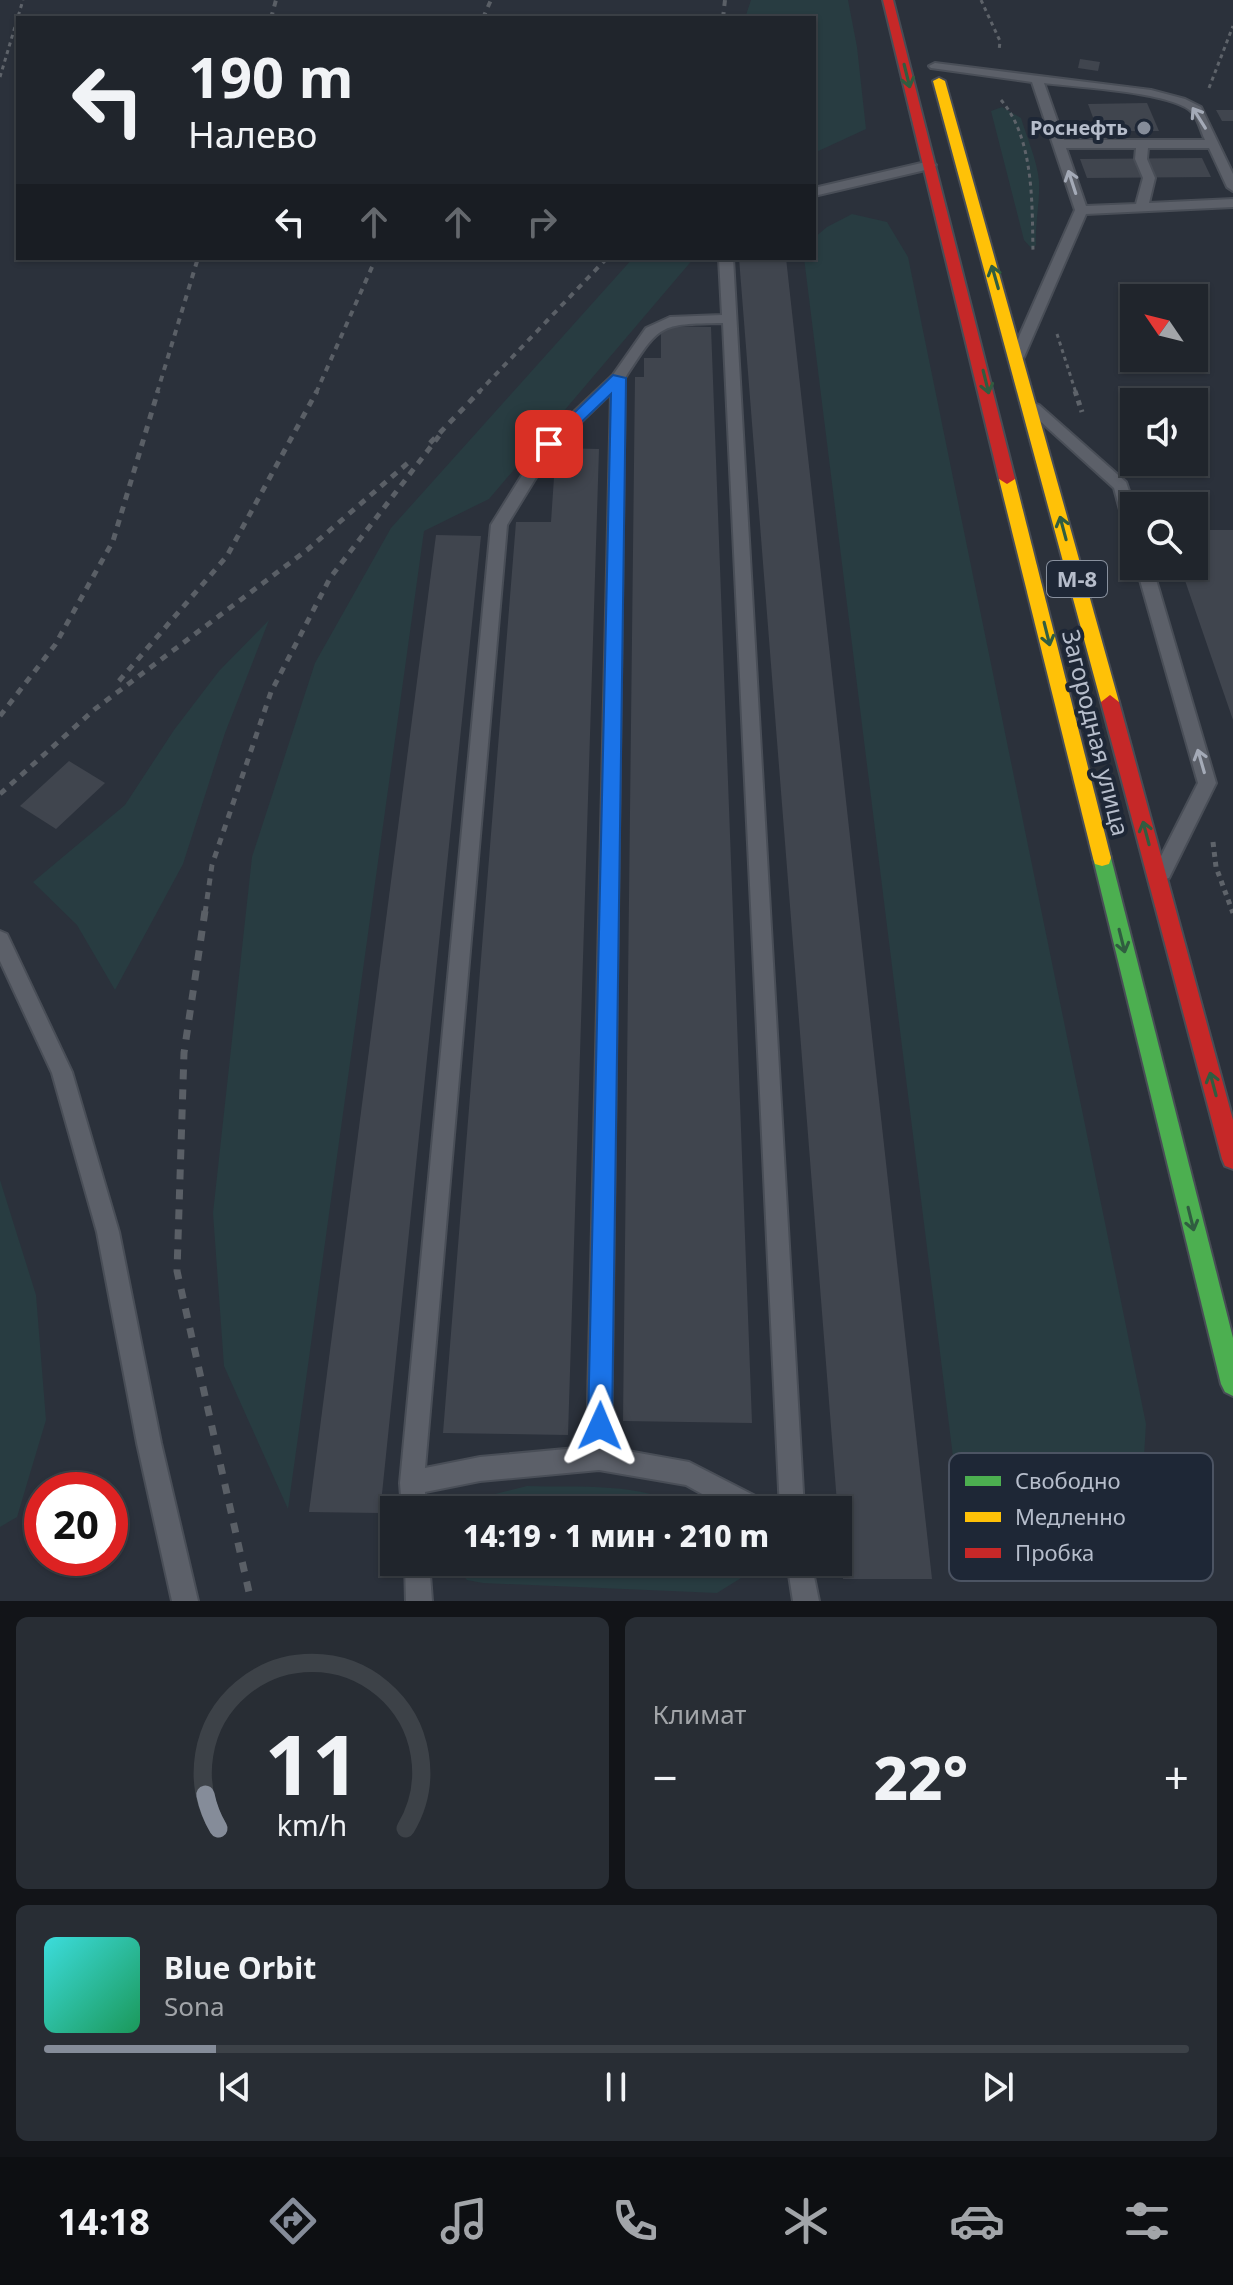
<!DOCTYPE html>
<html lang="ru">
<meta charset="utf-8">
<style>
:root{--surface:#20252c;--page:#282d34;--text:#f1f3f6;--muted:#a2a5a9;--line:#3d4248;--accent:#858c99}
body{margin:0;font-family:"Noto Sans",sans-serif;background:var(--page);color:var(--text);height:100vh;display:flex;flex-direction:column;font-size:30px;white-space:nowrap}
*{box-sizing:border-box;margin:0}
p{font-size:26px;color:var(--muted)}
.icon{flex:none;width:44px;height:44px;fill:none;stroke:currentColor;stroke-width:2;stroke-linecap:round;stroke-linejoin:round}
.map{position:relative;height:1601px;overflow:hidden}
.drawer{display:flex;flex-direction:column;gap:16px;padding:16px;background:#121418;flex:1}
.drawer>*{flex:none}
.guide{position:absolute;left:16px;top:16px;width:800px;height:244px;border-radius:0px;box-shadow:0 2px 6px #0004,0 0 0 2px var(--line);background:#20252c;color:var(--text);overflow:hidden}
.needle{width:52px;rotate:305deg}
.tools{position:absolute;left:1120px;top:284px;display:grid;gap:16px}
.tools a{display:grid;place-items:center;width:88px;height:88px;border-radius:0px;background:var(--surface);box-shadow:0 2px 6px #0004,0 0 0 2px var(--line);font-size:40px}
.speed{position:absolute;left:24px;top:1472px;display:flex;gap:16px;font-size:40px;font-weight:700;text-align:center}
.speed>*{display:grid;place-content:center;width:104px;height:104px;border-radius:50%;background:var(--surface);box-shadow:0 2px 6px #0004,0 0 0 2px var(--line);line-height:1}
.speed .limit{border:12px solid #d22;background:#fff;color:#111}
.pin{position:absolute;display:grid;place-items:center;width:68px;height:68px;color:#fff;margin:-34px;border-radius:16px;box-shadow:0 4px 12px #0006}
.me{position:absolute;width:88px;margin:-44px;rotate:1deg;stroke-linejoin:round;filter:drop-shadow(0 0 6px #0008)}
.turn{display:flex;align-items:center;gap:28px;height:168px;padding:0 40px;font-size:36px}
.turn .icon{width:104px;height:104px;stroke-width:2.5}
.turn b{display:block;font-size:56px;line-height:68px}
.lanes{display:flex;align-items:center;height:76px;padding:0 40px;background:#0003;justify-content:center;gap:40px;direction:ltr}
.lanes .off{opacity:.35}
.big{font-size:60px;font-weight:800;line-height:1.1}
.drawer .widget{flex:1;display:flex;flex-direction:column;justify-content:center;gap:12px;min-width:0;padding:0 28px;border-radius:12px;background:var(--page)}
.drawer .dial{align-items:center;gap:0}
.dial svg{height:208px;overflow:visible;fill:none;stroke:var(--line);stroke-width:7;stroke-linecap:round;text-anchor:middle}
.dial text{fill:var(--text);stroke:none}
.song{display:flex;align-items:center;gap:24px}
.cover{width:96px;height:96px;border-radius:12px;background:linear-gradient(135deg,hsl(180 70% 55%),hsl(150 70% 35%))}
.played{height:8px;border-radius:4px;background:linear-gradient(90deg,var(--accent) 15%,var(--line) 15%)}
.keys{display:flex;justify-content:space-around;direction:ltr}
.heat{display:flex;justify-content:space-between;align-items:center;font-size:44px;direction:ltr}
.drawer .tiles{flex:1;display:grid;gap:16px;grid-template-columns:1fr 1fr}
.widget:last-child{grid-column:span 2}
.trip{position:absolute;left:380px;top:1496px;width:472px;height:80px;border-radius:0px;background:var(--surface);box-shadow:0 2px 6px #0004,0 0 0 2px var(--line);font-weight:800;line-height:80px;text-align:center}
.dock{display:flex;height:128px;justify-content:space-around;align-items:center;background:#0d0f12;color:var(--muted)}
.dock .icon{width:56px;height:56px}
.dock .active{color:var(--accent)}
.dock b{font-size:36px;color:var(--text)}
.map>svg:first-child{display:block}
</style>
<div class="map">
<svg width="1233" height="1601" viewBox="0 0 1233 1601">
<rect width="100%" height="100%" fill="#2b313b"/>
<g fill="#283c41">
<path d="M751,0h97l9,47 9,82 -52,24v-135h-69z"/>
<path d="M1002,107l19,11c6,20 16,42 18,63 1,21 -4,42 -3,64l-4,4 -8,-9 -33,-129z"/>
<path d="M852,214l35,8 21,35 238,1167 -5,80 -54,43 -96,-32 -35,-34 -152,-1223h10v-20l13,-11z"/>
<path d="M633,258h61l-205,241 -65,32 -136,978 -64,-143 -11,-153 39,-356 63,-194 76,-135z"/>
<path d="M269,620l-44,113 -42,131 -68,126 -38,-65 -44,-43 92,-77 49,-75 45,-59z"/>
<path d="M0,1180l36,115 10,125 -29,97 -17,10z"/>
<path d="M527,1486c51,2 117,-5 162,24h-226l8,-10z"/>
<path d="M452,1562h290l-1,16 -24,15 -234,-10 -16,-3z"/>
</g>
<g fill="#40454e">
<path d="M1080,59l20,3 -2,9 -20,-3z"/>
<path d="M1147,103l12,28h-61l-10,-27z"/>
<path d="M1216,110h17v11h-11z"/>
<path d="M1202,158l9,19 -124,1 -7,-19z"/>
<path d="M739,258h47l146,1321h-89z"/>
<path d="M661,326l50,1 41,1096 -129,-2 12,-1044h9v-19h17z"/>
<path d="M556,448l43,1 -31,986 -125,-2 73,-911h35z"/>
<path d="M1194,530h39v190l-53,-154h14z"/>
<path d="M436,535l45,1 -101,977 -71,-1z"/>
<path d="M69,761l36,22 -49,46 -36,-23z"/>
</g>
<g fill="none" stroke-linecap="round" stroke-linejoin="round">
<g stroke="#494e57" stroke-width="4">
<g id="lane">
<path d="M935,63l216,27 34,9 16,8 32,67v17l-6,-4 -18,-39h-61l-1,11 8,19 -6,25 84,-4v8l-147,7 -62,143 -7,5 -5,-2 -2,-3 65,-147 -43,-128 -101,-14 -2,-2zM1044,83c30,4 129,9 148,29 6,6 9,20 13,28h-141zM1066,148h70l-1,11 8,19 -7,26 -50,2z"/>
<path d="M930,161l6,4 -2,3 -120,28v-8z"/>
<path d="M719,258h14l71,1252h-24l-57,-1187c-65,1 -63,1 -98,55l-14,1070 78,14 76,39 3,9h-37l-45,-25 -87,-15 -119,11 -55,11 1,18h-24l-2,-27 91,-958 53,-85 69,-65 33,-47 24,-11 52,-2zM611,393l-24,1054 -107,10 -55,11 82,-943 47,-77z"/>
<path d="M1034,403l5,2 87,77 8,24v32l-8,-6 -12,-44 -85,-77v-6z"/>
<path d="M1136,566h16l64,217 -47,95 -7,2 -7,-2 -2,-6 45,-89z"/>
<path d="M0,931l7,3 65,138 47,160 42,211 37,158h-26l-35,-158 -40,-211 -45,-159 -52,-112z"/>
<path d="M405,1562h24l3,39h-26z"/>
<path d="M787,1562h24l8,39h-26z"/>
</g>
</g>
<g stroke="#484d56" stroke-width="4">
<path id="fast" d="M1102,850l7,2 2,6 122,480v58l-8,-4 -4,-8 -128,-526 2,-6z"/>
</g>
<g stroke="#484d56" stroke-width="4">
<g id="slow">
<path d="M939,78l6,3 174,621 -9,7 -9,-7 -168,-621z"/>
<path d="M1007,474l8,5 96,379 -2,6 -7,2 -7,-2 -2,-6 -94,-379z"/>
</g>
</g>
<g stroke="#484d56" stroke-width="4">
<g id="jam">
<path d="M883,0h10l122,479 -8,5 -8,-5z"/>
<path d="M1110,695l9,7 114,418v49l-8,-3 -3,-7 -121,-457z"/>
</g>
</g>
<g stroke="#5e636a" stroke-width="3" stroke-dasharray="4 4" stroke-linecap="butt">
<path d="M981,0l19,41 -1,10"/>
<path d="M0,77l23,-77"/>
<path d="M1209,88l24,-62"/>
<path d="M1001,100c33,38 31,103 32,151"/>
<path d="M1057,334l19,59"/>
</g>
<g stroke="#5e636a" stroke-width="5" stroke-dasharray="5 5" stroke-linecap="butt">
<path d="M1075,391l7,21"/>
<path d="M1213,842l3,25 17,46"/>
</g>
<use href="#lane" fill="#5c6069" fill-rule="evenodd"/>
<use href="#fast" fill="#4caf50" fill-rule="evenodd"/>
<use href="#slow" fill="#ffc107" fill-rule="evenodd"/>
<use href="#jam" fill="#c62828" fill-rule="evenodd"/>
<g stroke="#5a5f66" stroke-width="4" stroke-dasharray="6 6" stroke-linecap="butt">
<path d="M271,18l5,-18"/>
<path d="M483,18l8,-18"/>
<path d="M723,18l2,-18"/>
<path d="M157,393l41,-135"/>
<path d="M316,393l60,-135"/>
<path d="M478,393l129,-135"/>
</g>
<g stroke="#5a5f66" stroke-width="5" stroke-dasharray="7 7" stroke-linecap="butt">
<path d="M430,443l50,-52"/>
<path d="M119,681l108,-125 90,-165"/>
<path d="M0,716l55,-71 58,-104 45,-150"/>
<path d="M0,794l95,-85 212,-159 102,-88"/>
<path d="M205,913l7,-48 59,-173 59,-114 109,-142"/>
</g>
<path stroke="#5a5f66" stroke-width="7" stroke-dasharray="10 10" stroke-linecap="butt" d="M205,911l-21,142 -7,218 74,330"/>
</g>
<defs><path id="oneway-shaft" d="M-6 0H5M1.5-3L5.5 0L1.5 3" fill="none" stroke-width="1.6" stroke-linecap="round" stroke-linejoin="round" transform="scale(2)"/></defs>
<g stroke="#305d40">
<use href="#oneway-shaft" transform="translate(907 76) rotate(76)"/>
<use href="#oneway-shaft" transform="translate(995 277) rotate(-106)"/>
<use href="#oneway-shaft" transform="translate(986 382) rotate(76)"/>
<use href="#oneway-shaft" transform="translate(1063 528) rotate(-105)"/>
<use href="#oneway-shaft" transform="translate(1047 634) rotate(76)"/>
<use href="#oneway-shaft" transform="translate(1146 833) rotate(-105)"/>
<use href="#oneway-shaft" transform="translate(1122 941) rotate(76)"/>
<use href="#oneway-shaft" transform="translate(1213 1084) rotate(-105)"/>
<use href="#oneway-shaft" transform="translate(1191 1219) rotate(76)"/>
</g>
<g stroke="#a4aab7">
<use href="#oneway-shaft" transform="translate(1199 118) rotate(-122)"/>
<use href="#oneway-shaft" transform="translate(1072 182) rotate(-108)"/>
<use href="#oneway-shaft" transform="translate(1201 761) rotate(-106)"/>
</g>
<path fill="#1a73e8" stroke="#114b97" stroke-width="2" d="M613,375l13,3 -14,1048 -4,8 -8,4 -9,-4 -3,-8 23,-1032 -57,54 -5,1 -7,-5z"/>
<circle fill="#858c99" stroke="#1e2736" stroke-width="3" cx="1144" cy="128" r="8"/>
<g text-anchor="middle" stroke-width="8" stroke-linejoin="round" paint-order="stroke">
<g font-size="20" font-weight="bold" fill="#b6bdcb" stroke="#1e2736" text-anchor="end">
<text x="1128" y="135">Роснефть</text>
</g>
<rect fill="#1e2736" stroke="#88909e" stroke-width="2" x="1047" y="561" width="60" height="36" rx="6"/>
<g font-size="22" font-weight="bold" fill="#b6bdcb">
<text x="1077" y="587">М-8</text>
</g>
<g font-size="24" fill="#b6bdcb" stroke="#1e2736">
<text transform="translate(1095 733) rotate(76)" y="8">Загородная улица</text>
</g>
</g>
<rect x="949" y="1453" width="264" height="128" rx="12" fill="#1e2736" stroke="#4c5463" stroke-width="2"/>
<rect x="965" y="1476" width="36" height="10" fill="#4caf50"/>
<rect x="965" y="1512" width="36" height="10" fill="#ffc107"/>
<rect x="965" y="1548" width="36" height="10" fill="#c62828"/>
<g font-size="22" fill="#b6bdcb">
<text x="1015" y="1489">Свободно</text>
<text x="1015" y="1525">Медленно</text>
<text x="1015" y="1561">Пробка</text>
</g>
</svg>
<div class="tools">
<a><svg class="needle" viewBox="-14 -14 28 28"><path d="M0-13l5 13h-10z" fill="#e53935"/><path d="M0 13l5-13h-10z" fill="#a2a5a9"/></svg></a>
<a><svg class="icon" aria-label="sound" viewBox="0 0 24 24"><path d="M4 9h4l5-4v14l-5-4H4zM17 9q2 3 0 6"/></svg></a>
<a><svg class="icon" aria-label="search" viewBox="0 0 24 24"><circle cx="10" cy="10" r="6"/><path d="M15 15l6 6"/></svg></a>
</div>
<div class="speed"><div class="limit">20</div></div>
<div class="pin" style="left:549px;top:444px;background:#d93025"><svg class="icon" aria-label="arrive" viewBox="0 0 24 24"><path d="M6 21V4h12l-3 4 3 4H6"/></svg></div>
<svg class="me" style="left:600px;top:1426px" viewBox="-20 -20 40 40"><path d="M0-17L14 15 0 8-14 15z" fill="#1a73e8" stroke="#fff" stroke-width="4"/></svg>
<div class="trip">14:19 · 1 мин · 210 m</div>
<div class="guide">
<div class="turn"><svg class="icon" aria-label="left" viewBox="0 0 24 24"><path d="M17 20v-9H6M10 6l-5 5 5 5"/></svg><div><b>190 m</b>Налево</div></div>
<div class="lanes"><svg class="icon" aria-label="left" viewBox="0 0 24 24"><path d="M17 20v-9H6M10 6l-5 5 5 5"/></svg><svg class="icon off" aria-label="ahead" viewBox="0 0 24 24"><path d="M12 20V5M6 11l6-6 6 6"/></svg><svg class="icon off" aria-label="ahead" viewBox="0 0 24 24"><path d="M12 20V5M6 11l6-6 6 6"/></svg><svg class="icon off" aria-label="right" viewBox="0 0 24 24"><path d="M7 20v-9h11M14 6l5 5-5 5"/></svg></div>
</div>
</div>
<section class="drawer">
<div class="tiles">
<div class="widget dial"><svg viewBox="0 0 100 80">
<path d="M14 69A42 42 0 1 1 86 69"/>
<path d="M14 69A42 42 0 0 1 9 56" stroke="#858c99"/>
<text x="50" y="56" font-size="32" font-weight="700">11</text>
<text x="50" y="72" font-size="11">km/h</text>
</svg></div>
<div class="widget"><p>Климат</p>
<div class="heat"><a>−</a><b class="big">22°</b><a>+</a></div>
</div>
<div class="widget">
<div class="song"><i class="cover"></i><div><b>Blue Orbit</b><p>Sona</p></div></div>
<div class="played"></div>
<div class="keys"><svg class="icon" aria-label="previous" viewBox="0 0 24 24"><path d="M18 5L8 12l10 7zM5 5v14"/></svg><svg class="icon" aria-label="pause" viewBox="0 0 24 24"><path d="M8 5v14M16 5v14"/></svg><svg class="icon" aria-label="next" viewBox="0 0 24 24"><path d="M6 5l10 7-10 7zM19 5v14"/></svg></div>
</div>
</div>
</section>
<nav class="dock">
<b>14:18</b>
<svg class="icon active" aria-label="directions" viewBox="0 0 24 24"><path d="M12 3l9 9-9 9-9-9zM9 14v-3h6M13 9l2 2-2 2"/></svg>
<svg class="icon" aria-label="music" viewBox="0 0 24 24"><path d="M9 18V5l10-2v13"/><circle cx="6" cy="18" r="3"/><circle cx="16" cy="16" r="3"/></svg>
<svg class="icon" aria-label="phone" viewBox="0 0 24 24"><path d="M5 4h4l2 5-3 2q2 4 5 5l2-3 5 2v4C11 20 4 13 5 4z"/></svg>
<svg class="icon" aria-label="climate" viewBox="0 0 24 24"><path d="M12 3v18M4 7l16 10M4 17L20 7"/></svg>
<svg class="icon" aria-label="car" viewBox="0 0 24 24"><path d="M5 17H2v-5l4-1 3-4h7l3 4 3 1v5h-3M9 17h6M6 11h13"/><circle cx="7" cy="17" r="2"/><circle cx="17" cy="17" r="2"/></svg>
<svg class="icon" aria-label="filters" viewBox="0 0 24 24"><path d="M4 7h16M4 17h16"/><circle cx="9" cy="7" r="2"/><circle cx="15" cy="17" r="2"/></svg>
</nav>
